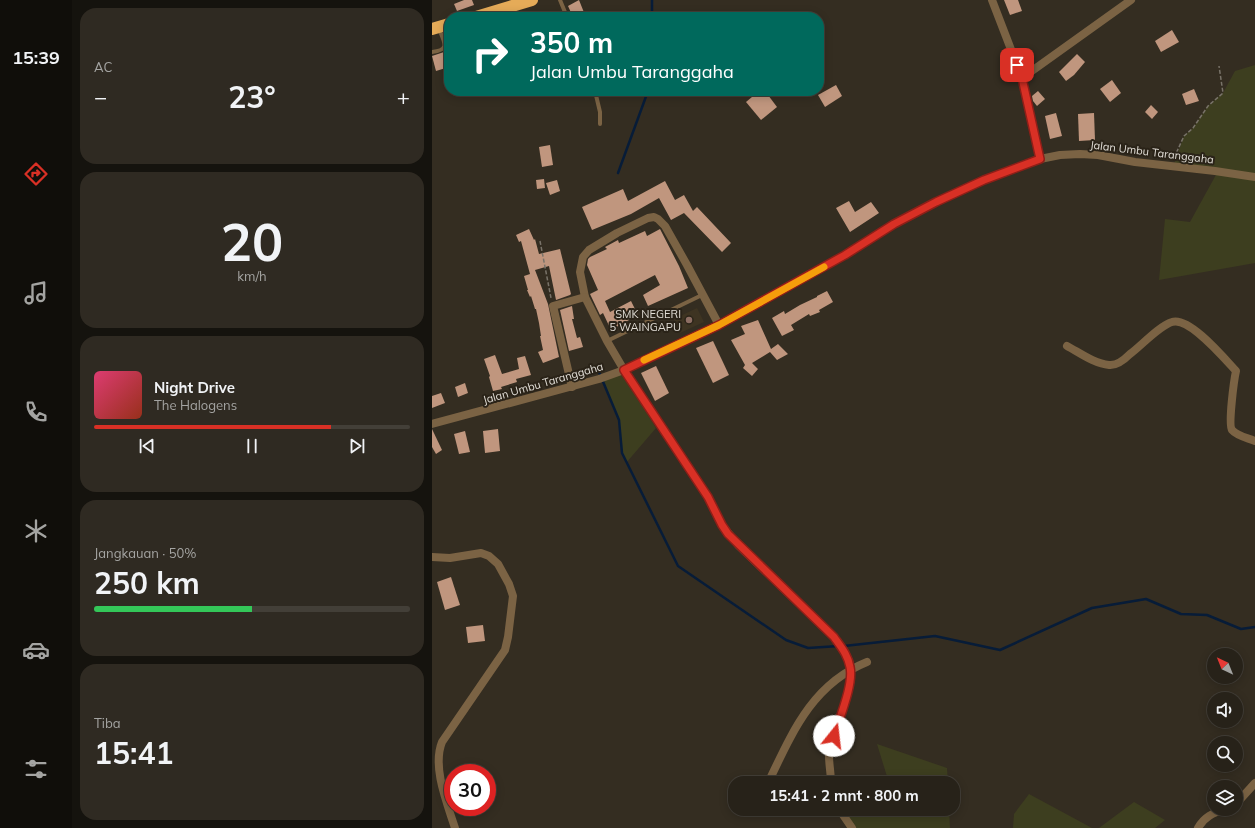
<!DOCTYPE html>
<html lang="id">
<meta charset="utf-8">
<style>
:root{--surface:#272219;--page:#2f2a22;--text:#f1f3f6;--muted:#a4a4a2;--line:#433f38;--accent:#d93025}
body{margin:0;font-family:Mulish,sans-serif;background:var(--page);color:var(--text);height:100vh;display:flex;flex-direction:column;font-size:15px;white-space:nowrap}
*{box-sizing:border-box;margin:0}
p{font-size:13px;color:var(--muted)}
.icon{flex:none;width:22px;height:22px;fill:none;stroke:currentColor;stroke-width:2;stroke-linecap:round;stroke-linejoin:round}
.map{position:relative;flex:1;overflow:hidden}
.details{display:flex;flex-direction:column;gap:8px;padding:8px;background:#15130e;width:360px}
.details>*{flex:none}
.banner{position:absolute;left:12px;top:12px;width:380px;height:84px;border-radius:16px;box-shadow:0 2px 10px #0003,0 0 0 1px var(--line);background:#00695c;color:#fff;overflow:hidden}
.needle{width:26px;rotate:317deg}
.tools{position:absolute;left:775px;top:648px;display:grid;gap:8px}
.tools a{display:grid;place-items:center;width:36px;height:36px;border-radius:50%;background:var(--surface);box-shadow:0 2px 10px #0003,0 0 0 1px var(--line);font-size:20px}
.speed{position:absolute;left:12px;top:764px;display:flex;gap:8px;font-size:20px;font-weight:700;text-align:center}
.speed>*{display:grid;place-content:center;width:52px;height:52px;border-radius:50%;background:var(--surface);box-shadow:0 2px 10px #0003,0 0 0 1px var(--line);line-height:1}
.speed .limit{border:6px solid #d22;background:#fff;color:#111}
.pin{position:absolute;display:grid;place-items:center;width:34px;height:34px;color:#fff;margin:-17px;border-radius:8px;box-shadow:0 2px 6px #0006}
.me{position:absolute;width:44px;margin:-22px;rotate:16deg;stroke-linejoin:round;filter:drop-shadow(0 0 3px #0008)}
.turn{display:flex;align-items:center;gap:14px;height:84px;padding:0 20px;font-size:18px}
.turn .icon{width:52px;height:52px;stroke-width:2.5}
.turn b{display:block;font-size:28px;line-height:34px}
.big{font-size:30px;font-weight:700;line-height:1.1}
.details .widget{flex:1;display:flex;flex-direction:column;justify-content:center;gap:6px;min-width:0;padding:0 14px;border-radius:16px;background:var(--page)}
.details .dial{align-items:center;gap:0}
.dial b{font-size:52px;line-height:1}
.song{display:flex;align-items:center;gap:12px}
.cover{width:48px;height:48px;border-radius:6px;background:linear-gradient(135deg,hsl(340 70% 55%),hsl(10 70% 35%))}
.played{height:4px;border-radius:2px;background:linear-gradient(90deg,var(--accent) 75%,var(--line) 75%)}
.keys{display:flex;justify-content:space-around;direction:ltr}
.heat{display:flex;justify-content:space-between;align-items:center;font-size:22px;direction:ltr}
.charge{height:6px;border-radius:3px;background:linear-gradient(90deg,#34c759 50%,var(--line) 0)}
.trip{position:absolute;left:296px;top:776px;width:232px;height:40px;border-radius:16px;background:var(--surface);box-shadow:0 2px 10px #0003,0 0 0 1px var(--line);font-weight:700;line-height:40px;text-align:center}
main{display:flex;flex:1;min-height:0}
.menu{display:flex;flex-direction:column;width:72px;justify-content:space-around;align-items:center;background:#100e0a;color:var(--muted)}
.menu .icon{width:28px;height:28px}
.menu .active{color:var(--accent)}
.menu b{font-size:18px;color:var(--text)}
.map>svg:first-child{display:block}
</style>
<main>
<nav class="menu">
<b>15:39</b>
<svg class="icon active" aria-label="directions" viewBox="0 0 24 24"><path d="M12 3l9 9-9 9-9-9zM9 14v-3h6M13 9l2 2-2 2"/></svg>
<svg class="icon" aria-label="music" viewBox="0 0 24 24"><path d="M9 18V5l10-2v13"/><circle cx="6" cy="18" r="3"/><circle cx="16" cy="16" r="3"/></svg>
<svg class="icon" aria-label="phone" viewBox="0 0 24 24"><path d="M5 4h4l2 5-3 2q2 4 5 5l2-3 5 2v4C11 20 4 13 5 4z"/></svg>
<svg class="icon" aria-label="climate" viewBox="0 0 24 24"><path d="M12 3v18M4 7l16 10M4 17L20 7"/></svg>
<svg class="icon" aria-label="car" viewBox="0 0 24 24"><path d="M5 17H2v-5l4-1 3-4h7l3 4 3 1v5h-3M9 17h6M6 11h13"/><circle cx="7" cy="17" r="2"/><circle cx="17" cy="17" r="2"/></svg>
<svg class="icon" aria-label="filters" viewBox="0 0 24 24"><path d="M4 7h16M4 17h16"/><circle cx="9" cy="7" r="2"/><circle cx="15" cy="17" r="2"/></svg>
</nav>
<section class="details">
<div class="widget"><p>AC</p>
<div class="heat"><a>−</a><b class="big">23°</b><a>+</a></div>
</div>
<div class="widget dial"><b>20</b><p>km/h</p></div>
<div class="widget">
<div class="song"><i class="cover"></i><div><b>Night Drive</b><p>The Halogens</p></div></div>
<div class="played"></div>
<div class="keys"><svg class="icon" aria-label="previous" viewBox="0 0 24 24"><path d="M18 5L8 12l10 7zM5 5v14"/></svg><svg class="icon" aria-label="pause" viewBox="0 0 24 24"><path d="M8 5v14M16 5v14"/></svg><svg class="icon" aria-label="next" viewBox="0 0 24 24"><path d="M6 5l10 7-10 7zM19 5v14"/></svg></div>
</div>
<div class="widget"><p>Jangkauan · 50%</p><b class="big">250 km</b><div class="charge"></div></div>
<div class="widget"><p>Tiba</p><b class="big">15:41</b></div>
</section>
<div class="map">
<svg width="823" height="828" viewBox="0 0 823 828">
<rect width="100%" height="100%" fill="#342d21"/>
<path fill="#3e3422" d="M265,308l7,14 -24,11 -6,-14z"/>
<g fill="#3d3e1f">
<path d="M823,65v198l-96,17 6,-61 25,3 27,-49 -44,-6 11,-31 9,-8 15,-22 15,-13 12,-22z"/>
<path d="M190,370l34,58 -30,35 -4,-10 -3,-33 -17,-41z"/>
<path d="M445,744l70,24 1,15h-59z"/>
<path d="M597,794l63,34h-79l1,-14z"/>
<path d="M702,802l31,18 -10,8h-56z"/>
<path d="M417,809h100l1,19h-94l-12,-16z"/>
</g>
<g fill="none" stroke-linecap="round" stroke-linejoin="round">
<g stroke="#071c38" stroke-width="2.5">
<path d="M220,0v17"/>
<path d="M186,173l30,-82"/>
<path d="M167,372l20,48 3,33 56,113 108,74 22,8 31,-2"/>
<path d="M412,646l91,-10 65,14 92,-42 54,-9 35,15 26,1 34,14 14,-2"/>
</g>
</g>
<g fill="#c0967e">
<path d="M32,0h8l2,5 -17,6 -3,-7z"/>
<path d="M147,0l6,15 -5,2h-7l-5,-11z"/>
<path d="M572,0h14l4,11 -12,4z"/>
<path d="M740,30l7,12 -18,10 -6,-11z"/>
<path d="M12,52h5v15l-13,4 -4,-15z"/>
<path d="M645,54l8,8 -11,13 -8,6 -7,-9z"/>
<path d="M680,80l9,13 -11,9 -10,-13z"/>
<path d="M404,85l6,11 -17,11 -7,-12z"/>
<path d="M762,89l5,12 -13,4 -4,-11z"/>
<path d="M327,91h6l12,16 -16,13 -15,-18z"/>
<path d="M606,91l7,8 -8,7 -4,-5 -1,-5z"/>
<path d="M719,105l7,7 -6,7 -7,-7z"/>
<path d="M624,113l6,23 -12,3 -5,-23z"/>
<path d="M662,113l1,27 -16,1 -1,-27z"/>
<path d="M118,145l3,20 -11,2 -3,-20z"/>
<path d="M112,179l1,9 -8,1 -1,-9z"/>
<path d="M125,180l3,11 -10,4 -4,-12z"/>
<path d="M233,181l10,19 9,-5 9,16 4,-4 34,36 -9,9 -38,-39 -13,7 -12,-22 -28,16 -39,16 -10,-23 41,-18 5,12z"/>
<path d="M417,201l6,11 16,-10 8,11 -29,19 -14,-24z"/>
<path d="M97,229l5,11 1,-1 4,15 21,-5 11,45 -1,1 -14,5 -7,-34 -14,4 13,34 11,53 -16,6 -5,-11 5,-2 -3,-14h1l-2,-13 -3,-14h-1l-4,-13 -1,1 -3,-7h1l-4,-14 6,-2 -9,-33 -2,1 -3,-7z"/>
<path d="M228,229l19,37 9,22 -40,18 -5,-11 17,-10 -5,-10 -50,26 5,11 21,-11 7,14 -27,15 -8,-17 -3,2 -10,-21 8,-4 -11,-25 1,-6 2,-2 17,-8 -2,-2 13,-7 1,3 26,-12 2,5z"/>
<path d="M395,291l6,11 -14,8 1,2 -10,4 -1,-2 -18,11 3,5 -12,6 -10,-18 12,-7 1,3 15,-9 17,-8v-1z"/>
<path d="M140,306l2,13h-2l5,19 3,-1 3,10 -14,4 -9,-41z"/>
<path d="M326,320l13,29 7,-5 10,10 -11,6 -7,-8 -18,11 6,6 -6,7 -9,-8 2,-3 -14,-25 14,-6 -4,-8z"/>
<path d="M281,341l16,34 -16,8 -17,-35z"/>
<path d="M63,355l7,19 17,-5 -2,-11 8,-2 6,19 -15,4 1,3 -16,5 1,2 -9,2 -4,-14 1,-1 -6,-17z"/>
<path d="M224,366l13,27 -14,8 -14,-28z"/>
<path d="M33,383l3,10 -10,4 -3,-10z"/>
<path d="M9,393l4,10 -13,5v-12z"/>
<path d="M0,429l10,21 -6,4 -4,-7z"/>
<path d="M66,429l2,22 -15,2 -2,-22z"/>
<path d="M33,431l5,21 -11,2 -5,-20z"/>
<path d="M19,577l9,28 -15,5 -8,-28z"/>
<path d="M51,625l2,16 -17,2 -2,-16z"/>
</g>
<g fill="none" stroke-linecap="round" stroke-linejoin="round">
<g stroke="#797369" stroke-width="1.5" stroke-dasharray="4 2" stroke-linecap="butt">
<path d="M742,158l10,-22 9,-8 15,-22 15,-13 -4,-27"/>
<path d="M108,241l11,57"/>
</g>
<g stroke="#7b6344" stroke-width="4">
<path d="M128,0l7,17"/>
<path d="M0,52c19,-2 12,-10 7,-23"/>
<path d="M163,91l5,21v12"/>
<path d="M175,341l95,-46"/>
</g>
<g stroke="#7b6344" stroke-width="8">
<path d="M560,0l30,78 18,81"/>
<path d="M590,78l109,-78"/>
<path d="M287,325l-32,-60 -22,-39 -7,-7 -4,-2 -6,1 -31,15 -28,17 -6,7 -3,15 5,25 22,44 17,29 84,127 14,28 16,20 96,92c7,9 16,20 17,33 1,29 -19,56 -22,86 0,8 2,18 2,27"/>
<path d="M635,346c13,7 28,18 42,19 8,1 16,-6 21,-11 11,-8 29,-28 42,-32 17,-6 52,36 64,49 -2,9 -8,54 -4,59 5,6 16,8 23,11"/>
<path d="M140,387l-19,-81 32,-9"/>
<path d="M0,424l167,-45 25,-9 95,-45 126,-70 49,-31 42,-22 48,-22 56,-21 20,-4 20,-1 18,1 37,7 80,9 40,6"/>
<path d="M0,557l18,1 31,-5 8,3 9,8 11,20 4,12 -5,41 -3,13 -63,92c-10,25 5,61 13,86"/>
<path d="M336,783c24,-50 44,-99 99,-121"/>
<path d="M804,804l19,-21"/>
<path d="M407,809l13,19"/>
<path d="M766,828c6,-11 15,-15 27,-19"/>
</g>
<g stroke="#e5ab58" stroke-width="12">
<path d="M44,17l56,-17"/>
<path d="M0,29l17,-5"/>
</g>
</g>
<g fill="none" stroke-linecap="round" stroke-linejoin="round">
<g stroke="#8d1f18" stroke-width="10">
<path id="route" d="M402,736c5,-17 20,-52 16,-69 -2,-12 -9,-20 -16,-30l-106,-103 -6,-9 -14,-28 -84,-127 95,-45 126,-70 49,-31 42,-22 48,-22 56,-21 -18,-81 -5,-13"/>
</g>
<use href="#route" stroke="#d93025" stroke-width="7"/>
<path stroke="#f59e0b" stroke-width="7" d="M212,360l75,-35 105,-58"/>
</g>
<circle fill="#8d6e63" stroke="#2a2318" stroke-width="1.5" cx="257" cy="320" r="4"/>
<g text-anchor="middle" stroke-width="4" stroke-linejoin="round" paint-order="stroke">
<g font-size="11" fill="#e1ddd6" stroke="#2a2318">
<text transform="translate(720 152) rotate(7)" y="4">Jalan Umbu Taranggaha</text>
<text transform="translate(111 383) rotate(-16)" y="4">Jalan Umbu Taranggaha</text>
</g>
<g font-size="11" fill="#e1ddd6" stroke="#2a2318" text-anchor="end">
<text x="249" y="318">SMK NEGERI<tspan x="249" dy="13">5 WAINGAPU</tspan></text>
</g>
</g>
</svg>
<div class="tools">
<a><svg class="needle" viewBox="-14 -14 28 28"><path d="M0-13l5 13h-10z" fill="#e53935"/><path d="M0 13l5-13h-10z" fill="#a4a4a2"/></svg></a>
<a><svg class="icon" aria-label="sound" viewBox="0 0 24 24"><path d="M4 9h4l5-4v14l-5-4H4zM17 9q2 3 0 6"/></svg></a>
<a><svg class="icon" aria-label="search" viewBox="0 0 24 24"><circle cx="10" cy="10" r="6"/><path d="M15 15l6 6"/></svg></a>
<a><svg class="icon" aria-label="layers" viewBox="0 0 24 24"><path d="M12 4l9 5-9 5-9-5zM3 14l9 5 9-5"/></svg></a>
</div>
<div class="speed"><div class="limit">30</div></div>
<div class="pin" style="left:585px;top:65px;background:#d93025"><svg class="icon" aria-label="arrive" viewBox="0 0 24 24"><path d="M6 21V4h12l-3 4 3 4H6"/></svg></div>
<svg class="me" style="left:402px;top:736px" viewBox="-20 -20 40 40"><circle r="19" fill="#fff"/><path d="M0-13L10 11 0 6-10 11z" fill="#d93025"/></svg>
<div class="trip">15:41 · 2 mnt · 800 m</div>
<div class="banner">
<div class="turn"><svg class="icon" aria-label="right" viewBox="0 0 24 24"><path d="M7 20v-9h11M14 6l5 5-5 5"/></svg><div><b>350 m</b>Jalan Umbu Taranggaha</div></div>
</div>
</div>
</main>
